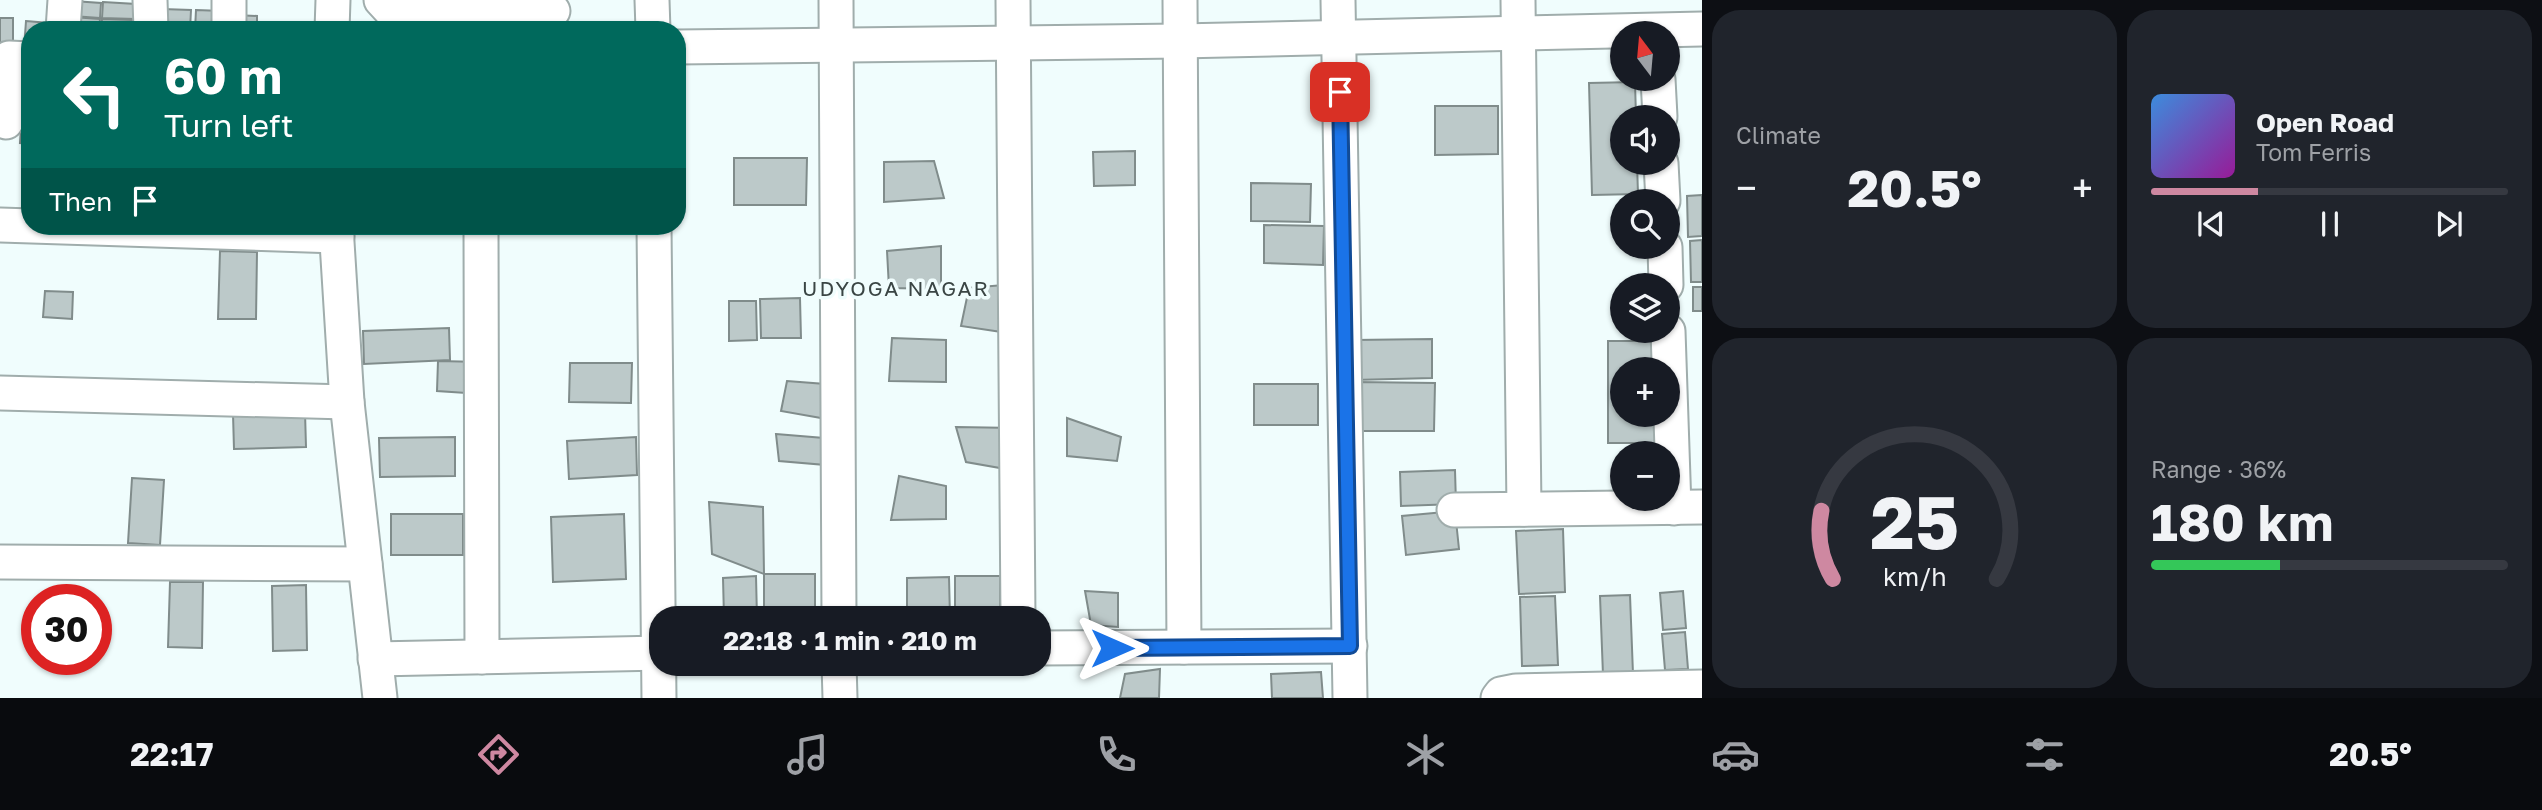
<!DOCTYPE html>
<meta charset="utf-8">
<style>
:root{--surface:#171b24;--page:#20242c;--text:#f1f3f6;--muted:#9ea1a6;--line:#363941;--accent:#ce88a1}
body{margin:0;font-family:"Golos Text",sans-serif;background:var(--page);color:var(--text);height:100vh;display:flex;flex-direction:column;font-size:26px;white-space:nowrap}
*{box-sizing:border-box;margin:0}
p{font-size:23px;color:var(--muted)}
.icon{flex:none;width:38px;height:38px;fill:none;stroke:currentColor;stroke-width:2;stroke-linecap:round;stroke-linejoin:round}
.map{position:relative;flex:1;overflow:hidden}
.side{display:flex;flex-direction:column;gap:10px;padding:10px;background:#0d0f14;width:840px}
.side>*{flex:none}
.hud{position:absolute;left:21px;top:21px;width:665px;height:214px;border-radius:28px;box-shadow:0 2px 5px #0004;background:#00695c;color:#fff;overflow:hidden}
.needle{width:46px;rotate:344deg}
.controls{position:absolute;left:1610px;top:21px;display:grid;gap:14px}
.controls a{display:grid;place-items:center;width:70px;height:70px;border-radius:50%;background:var(--surface);box-shadow:0 2px 5px #0004;font-size:35px}
.speed{position:absolute;left:21px;top:584px;display:flex;gap:14px;font-size:35px;font-weight:700;text-align:center}
.speed>*{display:grid;place-content:center;width:91px;height:91px;border-radius:50%;background:var(--surface);box-shadow:0 2px 5px #0004;line-height:1}
.speed .limit{border:10px solid #d22;background:#fff;color:#111}
.pin{position:absolute;display:grid;place-items:center;width:60px;height:60px;color:#fff;margin:-30px;border-radius:14px;box-shadow:0 4px 10px #0006}
.me{position:absolute;width:77px;margin:-38px;rotate:90deg;stroke-linejoin:round;filter:drop-shadow(0 0 5px #0008)}
.turn{display:flex;align-items:center;gap:24px;height:147px;padding:0 28px;font-size:32px}
.turn .icon{width:91px;height:91px;stroke-width:2.5}
.turn b{display:block;font-size:49px;line-height:60px}
.then{display:flex;align-items:center;height:66px;padding:0 28px;background:#0003;gap:14px;font-size:26px}
.big{font-size:52px;font-weight:700;line-height:1.1}
.side .tile{flex:1;display:flex;flex-direction:column;justify-content:center;gap:10px;min-width:0;padding:0 24px;border-radius:28px;background:var(--page)}
.side .dial{align-items:center;gap:0}
.dial svg{height:182px;overflow:visible;fill:none;stroke:var(--line);stroke-width:7;stroke-linecap:round;text-anchor:middle}
.dial text{fill:var(--text);stroke:none}
.song{display:flex;align-items:center;gap:21px}
.cover{width:84px;height:84px;border-radius:10px;background:linear-gradient(135deg,hsl(210 70% 55%),hsl(300 70% 35%))}
.played{height:7px;border-radius:4px;background:linear-gradient(90deg,var(--accent) 30%,var(--line) 30%)}
.keys{display:flex;justify-content:space-around;direction:ltr}
.heat{display:flex;justify-content:space-between;align-items:center;font-size:38px;direction:ltr}
.charge{height:10px;border-radius:5px;background:linear-gradient(90deg,#34c759 36%,var(--line) 0)}
.side .tiles{flex:1;display:grid;gap:10px;grid-template-columns:repeat(2,1fr)}
.trip{position:absolute;left:649px;top:606px;width:402px;height:70px;border-radius:28px;background:var(--surface);box-shadow:0 2px 5px #0004;font-weight:700;line-height:70px;text-align:center}
.tab-bar{display:flex;height:112px;justify-content:space-around;align-items:center;background:#090b0e;color:var(--muted)}
.tab-bar .icon{width:49px;height:49px}
.tab-bar .selected{color:var(--accent)}
.tab-bar b{font-size:32px;color:var(--text)}
main{display:flex;flex:1;min-height:0}
.map>svg:first-child{display:block}
</style>
<main>
<div class="map">
<svg width="1702" height="698" viewBox="0 0 1702 698">
<rect width="100%" height="100%" fill="#f0fdfd"/>
<g fill="#bcc9c9" stroke="#808c8b" stroke-width="2">
<path d="M73,1l28,2 -1,15 -28,-2z"/>
<path d="M103,2l33,2v15l-34,-1z"/>
<path d="M162,9l29,1 -1,20h-29z"/>
<path d="M196,10l26,1v19h-27z"/>
<path d="M234,15l23,1v13l-24,-1z"/>
<path d="M72,17l28,2 -1,11h-29z"/>
<rect x="0" y="18" width="13" height="28"/>
<path d="M102,19l33,1v10h-34z"/>
<path d="M26,21l23,2v7h-19v20l-6,-1z"/>
<path d="M1635,82l1,35h-14v46h15l1,31 -46,1 -3,-112z"/>
<path d="M1435,106h63v48l-63,1z"/>
<path d="M21,129h9v15l-10,-1z"/>
<path d="M1135,151v34l-41,1 -1,-34z"/>
<path d="M734,158h73l-1,47h-72z"/>
<path d="M934,161l10,37 -60,4v-40z"/>
<path d="M1251,183l60,1 -1,38 -59,-1z"/>
<path d="M1702,195v41l-14,1 -1,-41z"/>
<path d="M1264,225l60,1 -1,39 -59,-2z"/>
<path d="M1702,240v42h-11l-1,-41z"/>
<path d="M941,246v43l-52,-1 -2,-37z"/>
<path d="M220,251l37,1 -1,67h-38z"/>
<path d="M1015,284v50l-54,-8 8,-38z"/>
<rect x="1693" y="287" width="9" height="24"/>
<path d="M45,291l28,1 -1,27 -29,-2z"/>
<path d="M800,298l1,40h-40l-1,-39z"/>
<path d="M729,301h27l1,39 -28,1z"/>
<path d="M449,328l1,32 -86,4 -1,-33z"/>
<path d="M892,338l54,2v42l-57,-1z"/>
<path d="M1432,339v39l-78,2v-40z"/>
<path d="M1608,341h53v28h-39v46h38v28h-52z"/>
<path d="M438,361l43,1v32l-44,-3z"/>
<path d="M570,363h62l-1,40 -62,-1z"/>
<path d="M787,381l51,4v36l-57,-10z"/>
<path d="M1358,382l77,1 -1,48h-76z"/>
<rect x="1254" y="384" width="64" height="41"/>
<path d="M305,412l1,35 -72,2 -1,-35z"/>
<path d="M1067,418l54,19 -4,24 -50,-5z"/>
<path d="M956,427l60,1 1,43 -51,-9z"/>
<path d="M776,434l48,4 14,28 -59,-5z"/>
<path d="M455,437v39l-75,1 -1,-39z"/>
<path d="M636,437l1,38 -68,4 -2,-38z"/>
<path d="M1455,470l1,34 -55,2 -1,-34z"/>
<path d="M899,476l47,10v33l-55,1z"/>
<path d="M132,478l32,2 -4,65 -32,-2z"/>
<path d="M709,502l54,5 1,67 -52,-20z"/>
<path d="M1455,511l4,38 -53,6 -4,-39z"/>
<rect x="391" y="514" width="72" height="41"/>
<path d="M624,514l2,65 -73,3 -2,-65z"/>
<path d="M1563,529l2,63 -46,2 -3,-63z"/>
<rect x="764" y="574" width="51" height="44"/>
<path d="M756,576l1,42h-33l-1,-40z"/>
<rect x="955" y="576" width="45" height="42"/>
<path d="M949,577l1,41h-43v-40z"/>
<path d="M170,582h33l-1,66 -34,-1z"/>
<path d="M306,585l1,65 -34,1 -1,-65z"/>
<path d="M1085,591l33,2v34l-27,-2z"/>
<path d="M1683,591l3,37 -23,2 -3,-37z"/>
<path d="M1630,595l3,79 -30,1 -3,-79z"/>
<path d="M1555,596l3,69 -36,1 -2,-69z"/>
<path d="M1685,632l3,37 -23,1 -3,-36z"/>
<path d="M1160,669l-1,29h-39l5,-24z"/>
<path d="M1321,672l2,26h-51l-1,-24z"/>
</g>
<g fill="none" stroke-linecap="round" stroke-linejoin="round">
<g stroke="#a0adac" stroke-width="37">
<g id="minor">
<path d="M150,0l1,30"/>
<path d="M229,0v30"/>
<path d="M381,0l12,13 160,-2"/>
<path d="M652,0l1,30"/>
<path d="M836,0l3,618"/>
<path d="M1013,0l5,618"/>
<path d="M1180,0l4,647"/>
<path d="M1338,0l12,698"/>
<path d="M1518,0l6,509"/>
<path d="M63,30l2,-30"/>
<path d="M332,30l1,-30"/>
<path d="M677,47l503,-6 522,-12"/>
<path d="M1658,79l2,38"/>
<path d="M6,122l3,-64 21,1"/>
<path d="M1661,163l2,38"/>
<path d="M0,225l337,11"/>
<path d="M336,226l11,176 33,296"/>
<path d="M481,226l1,431"/>
<path d="M654,226l5,472"/>
<path d="M1665,247l1,38"/>
<path d="M1668,331l6,177"/>
<path d="M0,393l347,9"/>
<path d="M1454,510l248,-3"/>
<path d="M0,562l365,2"/>
<path d="M1040,648l310,-2"/>
<path d="M375,659l287,-6"/>
<path d="M839,663l1,35"/>
<path d="M1498,698l3,-4 15,-3 186,-4"/>
</g>
</g>
<use href="#minor" stroke="#fff" stroke-width="33"/>
</g>
<g fill="none" stroke-linecap="round" stroke-linejoin="round">
<g stroke="#114b97" stroke-width="18">
<path id="route" d="M1112,648l238,-2 -10,-554"/>
</g>
<use href="#route" stroke="#1a73e8" stroke-width="12"/>
</g>
<g text-anchor="middle" stroke-width="7" stroke-linejoin="round" paint-order="stroke">
<g font-size="21" letter-spacing="2" fill="#3a4544" stroke="#f0fdfd">
<text x="896" y="296">UDYOGA NAGAR</text>
</g>
</g>
</svg>
<div class="controls">
<a><svg class="needle" viewBox="-14 -14 28 28"><path d="M0-13l5 13h-10z" fill="#e53935"/><path d="M0 13l5-13h-10z" fill="#9ea1a6"/></svg></a>
<a><svg class="icon" aria-label="sound" viewBox="0 0 24 24"><path d="M4 9h4l5-4v14l-5-4H4zM17 9q2 3 0 6"/></svg></a>
<a><svg class="icon" aria-label="search" viewBox="0 0 24 24"><circle cx="10" cy="10" r="6"/><path d="M15 15l6 6"/></svg></a>
<a><svg class="icon" aria-label="layers" viewBox="0 0 24 24"><path d="M12 4l9 5-9 5-9-5zM3 14l9 5 9-5"/></svg></a>
<a>+</a>
<a>−</a>
</div>
<div class="speed"><div class="limit">30</div></div>
<div class="pin" style="left:1340px;top:92px;background:#d93025"><svg class="icon" aria-label="arrive" viewBox="0 0 24 24"><path d="M6 21V4h12l-3 4 3 4H6"/></svg></div>
<svg class="me" style="left:1112px;top:648px" viewBox="-20 -20 40 40"><path d="M0-17L14 15 0 8-14 15z" fill="#1a73e8" stroke="#fff" stroke-width="4"/></svg>
<div class="trip">22:18 · 1 min · 210 m</div>
<div class="hud">
<div class="turn"><svg class="icon" aria-label="left" viewBox="0 0 24 24"><path d="M17 20v-9H6M10 6l-5 5 5 5"/></svg><div><b>60 m</b>Turn left</div></div>
<div class="then">Then<svg class="icon" aria-label="arrive" viewBox="0 0 24 24"><path d="M6 21V4h12l-3 4 3 4H6"/></svg></div>
</div>
</div>
<section class="side">
<div class="tiles">
<div class="tile"><p>Climate</p>
<div class="heat"><a>−</a><b class="big">20.5°</b><a>+</a></div>
</div>
<div class="tile">
<div class="song"><i class="cover"></i><div><b>Open Road</b><p>Tom Ferris</p></div></div>
<div class="played"></div>
<div class="keys"><svg class="icon" aria-label="previous" viewBox="0 0 24 24"><path d="M18 5L8 12l10 7zM5 5v14"/></svg><svg class="icon" aria-label="pause" viewBox="0 0 24 24"><path d="M8 5v14M16 5v14"/></svg><svg class="icon" aria-label="next" viewBox="0 0 24 24"><path d="M6 5l10 7-10 7zM19 5v14"/></svg></div>
</div>
<div class="tile dial"><svg viewBox="0 0 100 80">
<path d="M14 69A42 42 0 1 1 86 69"/>
<path d="M14 69A42 42 0 0 1 9 39" stroke="#ce88a1"/>
<text x="50" y="56" font-size="32" font-weight="700">25</text>
<text x="50" y="72" font-size="11">km/h</text>
</svg></div>
<div class="tile"><p>Range · 36%</p><b class="big">180 km</b><div class="charge"></div></div>
</div>
</section>
</main>
<nav class="tab-bar">
<b>22:17</b>
<svg class="icon selected" aria-label="directions" viewBox="0 0 24 24"><path d="M12 3l9 9-9 9-9-9zM9 14v-3h6M13 9l2 2-2 2"/></svg>
<svg class="icon" aria-label="music" viewBox="0 0 24 24"><path d="M9 18V5l10-2v13"/><circle cx="6" cy="18" r="3"/><circle cx="16" cy="16" r="3"/></svg>
<svg class="icon" aria-label="phone" viewBox="0 0 24 24"><path d="M5 4h4l2 5-3 2q2 4 5 5l2-3 5 2v4C11 20 4 13 5 4z"/></svg>
<svg class="icon" aria-label="climate" viewBox="0 0 24 24"><path d="M12 3v18M4 7l16 10M4 17L20 7"/></svg>
<svg class="icon" aria-label="car" viewBox="0 0 24 24"><path d="M5 17H2v-5l4-1 3-4h7l3 4 3 1v5h-3M9 17h6M6 11h13"/><circle cx="7" cy="17" r="2"/><circle cx="17" cy="17" r="2"/></svg>
<svg class="icon" aria-label="filters" viewBox="0 0 24 24"><path d="M4 7h16M4 17h16"/><circle cx="9" cy="7" r="2"/><circle cx="15" cy="17" r="2"/></svg>
<b>20.5°</b>
</nav>
